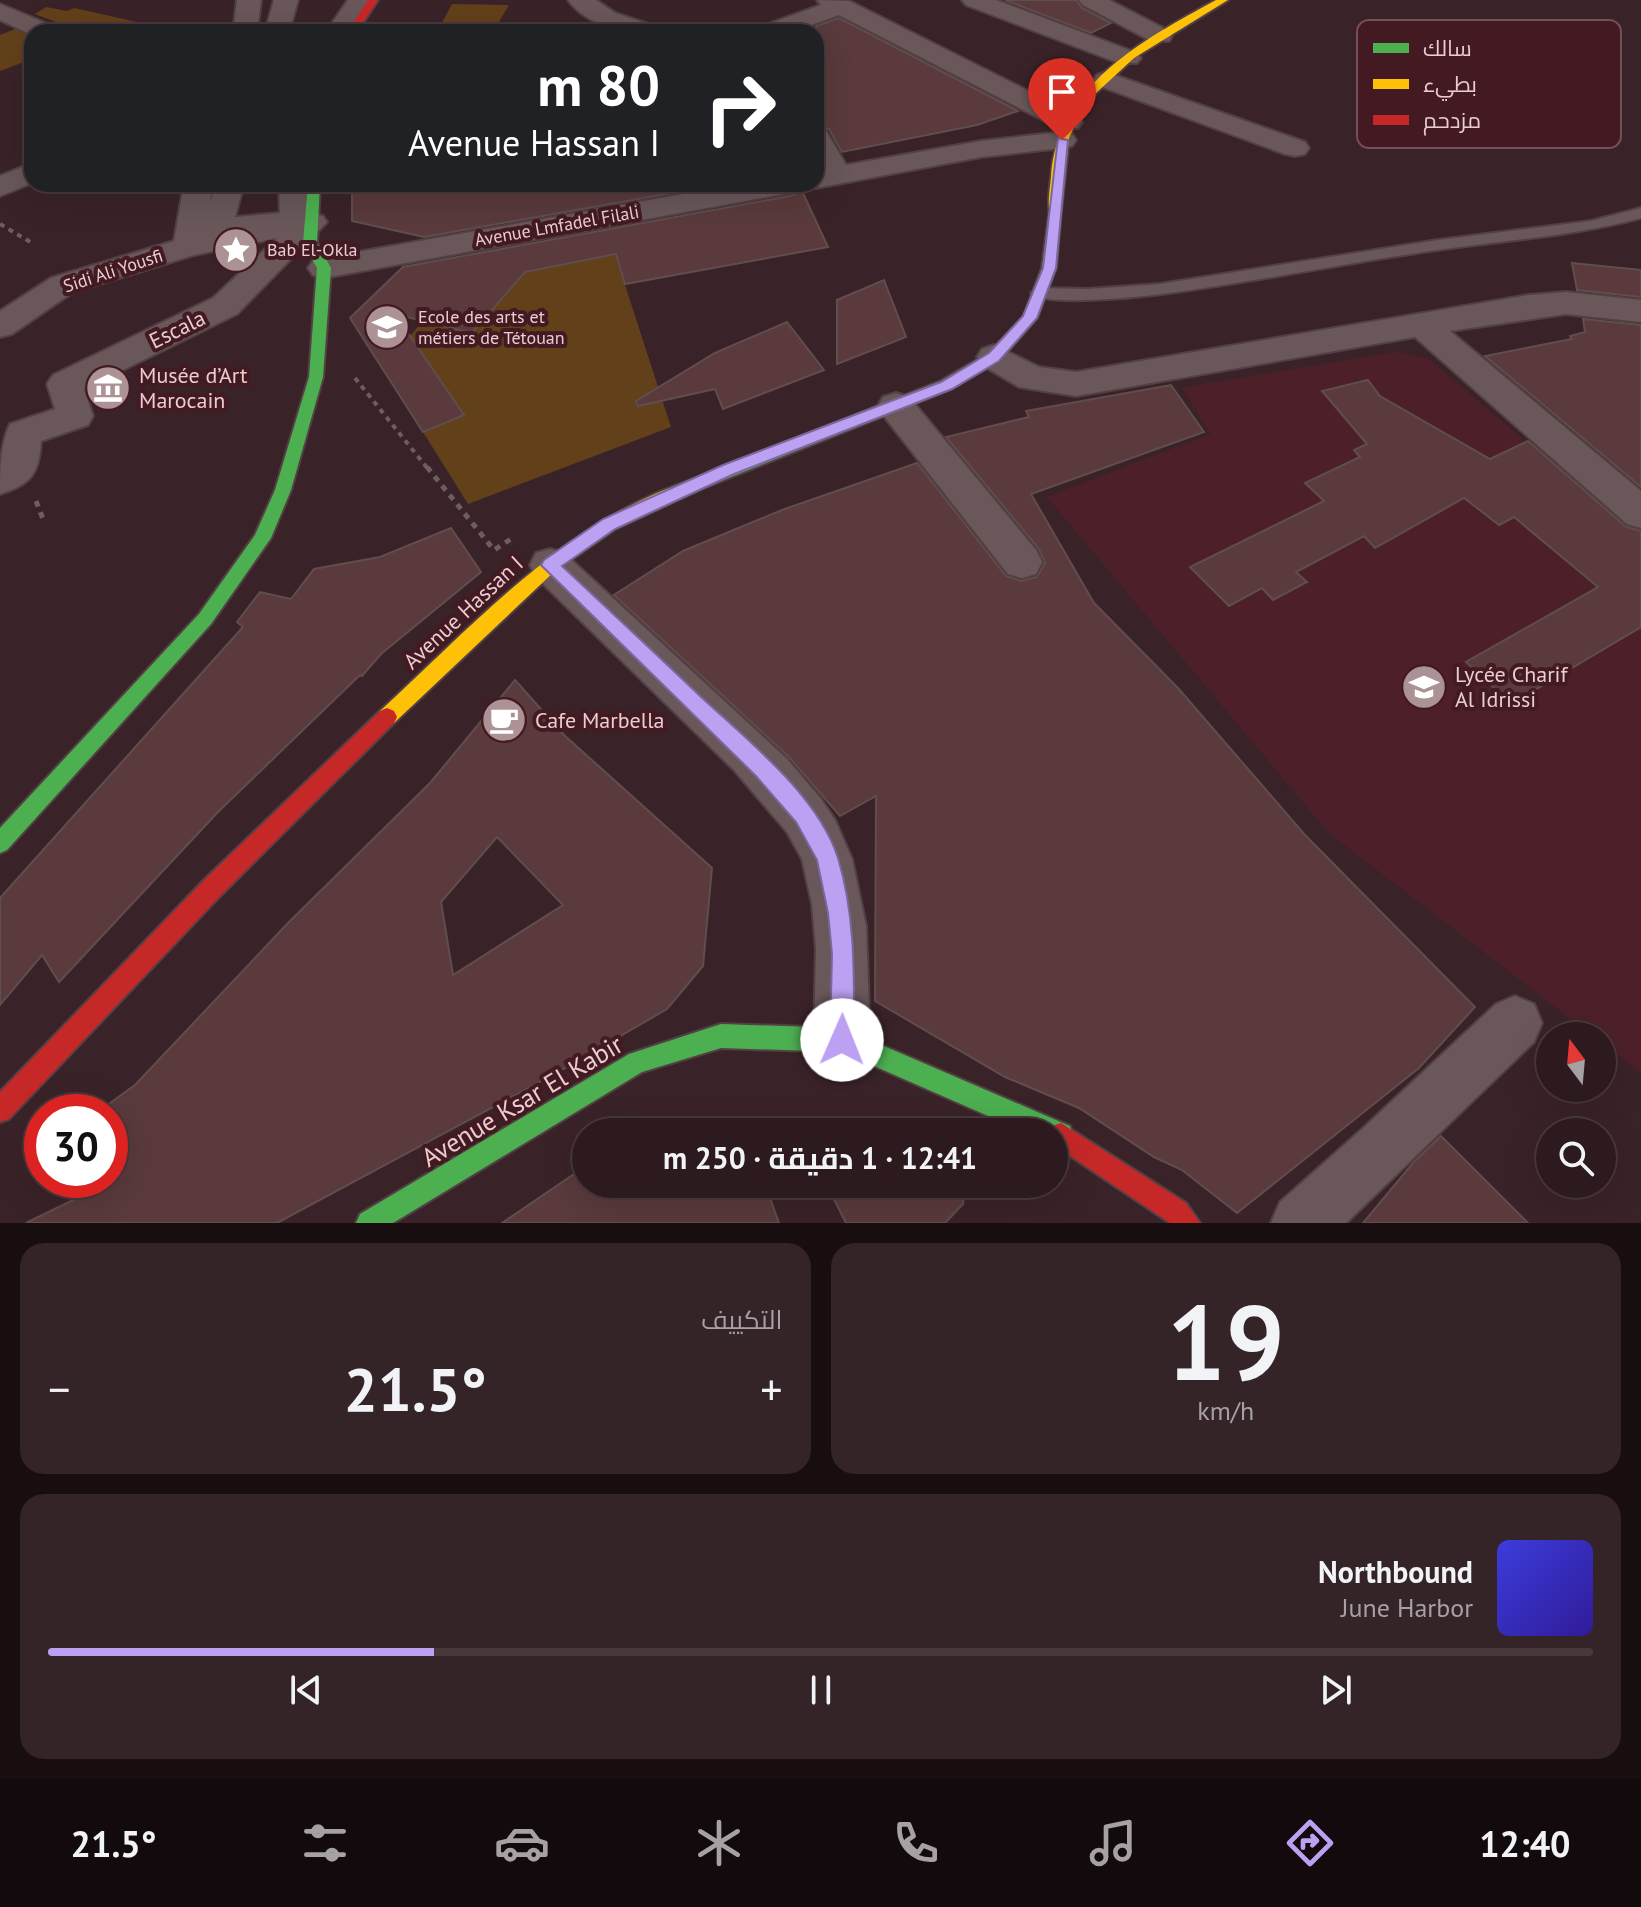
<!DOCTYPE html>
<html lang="ar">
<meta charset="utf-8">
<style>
:root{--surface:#2c1a1e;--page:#342327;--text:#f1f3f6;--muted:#a6a1a4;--line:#48383c;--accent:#bca0f2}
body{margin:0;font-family:"PT Sans",Cairo,sans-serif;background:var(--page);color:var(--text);direction:rtl;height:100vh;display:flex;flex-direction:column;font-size:30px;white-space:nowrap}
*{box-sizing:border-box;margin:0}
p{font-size:26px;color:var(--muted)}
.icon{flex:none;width:44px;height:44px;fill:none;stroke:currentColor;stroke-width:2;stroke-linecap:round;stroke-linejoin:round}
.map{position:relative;height:1223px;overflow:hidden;direction:ltr}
.side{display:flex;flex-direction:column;gap:20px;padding:20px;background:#180e10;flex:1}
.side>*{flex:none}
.guide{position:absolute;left:24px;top:24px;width:800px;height:168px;border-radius:24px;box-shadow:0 8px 32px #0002,0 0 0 2px var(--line);direction:rtl;background:#202124;color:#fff;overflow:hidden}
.needle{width:52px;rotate:344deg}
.buttons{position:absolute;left:1536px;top:1022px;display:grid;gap:16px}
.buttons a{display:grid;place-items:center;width:80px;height:80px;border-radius:50%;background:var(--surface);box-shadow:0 8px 32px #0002,0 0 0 2px var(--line);font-size:40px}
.speed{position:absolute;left:24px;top:1094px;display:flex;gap:16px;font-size:40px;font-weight:700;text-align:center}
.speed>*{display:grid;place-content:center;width:104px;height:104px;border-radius:50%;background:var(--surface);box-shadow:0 8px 32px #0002,0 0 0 2px var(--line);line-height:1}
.speed .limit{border:12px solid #d22;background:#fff;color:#111}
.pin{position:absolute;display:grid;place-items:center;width:68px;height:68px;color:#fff;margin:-82px -34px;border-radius:50% 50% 50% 0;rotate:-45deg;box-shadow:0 0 8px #0007}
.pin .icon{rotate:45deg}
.me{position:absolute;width:88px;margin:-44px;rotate:1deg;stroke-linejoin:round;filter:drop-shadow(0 0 6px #0008)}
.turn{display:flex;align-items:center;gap:28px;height:168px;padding:0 32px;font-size:36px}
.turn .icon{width:104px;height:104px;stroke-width:2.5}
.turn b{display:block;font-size:56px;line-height:68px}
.big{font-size:60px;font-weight:700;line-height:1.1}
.side .card{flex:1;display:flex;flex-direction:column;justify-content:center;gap:12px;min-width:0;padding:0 28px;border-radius:24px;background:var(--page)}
.side .dial{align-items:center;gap:0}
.dial b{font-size:104px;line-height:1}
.song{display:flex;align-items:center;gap:24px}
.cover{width:96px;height:96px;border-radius:12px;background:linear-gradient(135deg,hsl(240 70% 55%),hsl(250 70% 35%))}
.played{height:8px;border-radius:4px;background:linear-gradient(90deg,var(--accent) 25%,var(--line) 25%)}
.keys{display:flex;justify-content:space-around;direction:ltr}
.heat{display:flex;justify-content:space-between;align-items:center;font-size:44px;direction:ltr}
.side .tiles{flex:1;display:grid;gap:20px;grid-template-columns:1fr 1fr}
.card:last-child{grid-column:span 2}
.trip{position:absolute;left:572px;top:1118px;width:496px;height:80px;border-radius:40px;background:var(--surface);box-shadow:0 8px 32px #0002,0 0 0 2px var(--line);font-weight:700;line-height:80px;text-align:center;direction:rtl}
.tabs{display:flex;height:128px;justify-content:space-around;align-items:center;background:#120a0c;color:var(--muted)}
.tabs .icon{width:56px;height:56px}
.tabs .on{color:var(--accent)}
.tabs b{font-size:36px;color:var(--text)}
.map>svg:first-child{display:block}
</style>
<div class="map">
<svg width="1641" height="1223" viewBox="0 0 1641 1223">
<rect width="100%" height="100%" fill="#3a2328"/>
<path fill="#4d2029" d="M1395,352l34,7 212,182v532l-39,-30v-7h-9l-264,-203 -282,-336 164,-63 -29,-46z"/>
<g fill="#62401a">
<path d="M452,4l57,1 -16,27h-56z"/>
<path d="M46,7l21,4 7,-3 103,23 -120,1 -7,-3 8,-6 -23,-9z"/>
<path d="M15,29l17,8v22l-32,12v-36z"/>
<path d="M615,254l56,173 -203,77 -45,-72 40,-17 -53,-79 13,-15 49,12 18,-20 -41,-27z"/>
</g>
<g fill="#5a3a3c" stroke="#604d4d" stroke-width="2" fill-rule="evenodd">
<path d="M1005,0h71l6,8 29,15 -20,10z"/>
<path d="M839,18l179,93 -41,14 -135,27 -13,-23 -13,-4v-99z"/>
<path d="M352,184h371l-299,53 -72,-16z"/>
<path d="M802,191l26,56 -203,37 -9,-30 -91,18 -53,61 -77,-19 69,101 -41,17 -73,-114 53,-51 387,-71z"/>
<path d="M1572,263l69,7v27l-64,-7z"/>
<path d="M884,280l22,57 -69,27v-64z"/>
<path d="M1583,319l58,6v162l-156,-131 87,-17 -2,-3 15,-4z"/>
<path d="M787,322l37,48 -101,39 -8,-20 -77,17 -2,-5 79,-48z"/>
<path d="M1368,380l12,16 110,63 38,-18 97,85 16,5v96l-130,77 -45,-42 132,-75 -84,-70 -15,8 -35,-27 -89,50 -11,-12 -68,36 11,10 -34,18 -11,-12 -33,18 -39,-39 134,-66 -19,-18 55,-26 -6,-7 13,-6 -45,-53z"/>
<path d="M1171,385l33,47 -173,62 63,109 84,85 127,147 170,172 -56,61 -182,145 -55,-43 -28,-13 -75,-49 -74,-31 -130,-76 1,-205 -36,20 -51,-59 -175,-162 69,-44 99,-41 135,-47 89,113 15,5 16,-4 8,-14 -6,-14 -93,-112 83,-20 -3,-6z"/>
<path d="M451,528l30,44 -100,82 -19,22 -2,-1 -142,137 -159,170 -17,-27 -42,50v-107l243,-271 -6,-5 23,-30 31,7 23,-30 66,-12z"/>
<path d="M515,680l49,55 148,133 -9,98 -36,43 -107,62 -283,152h-251l84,-41v-79l25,-18 153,-162 142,-140zM497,837l66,68 -110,70 -12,-73z"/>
<path d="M715,1119l14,13h-60z"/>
<path d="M1441,1136l87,87h-165l50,-60z"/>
<path d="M586,1166v18h179l14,39h-277z"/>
<path d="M826,1184h139l-2,20 -18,19h-99z"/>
</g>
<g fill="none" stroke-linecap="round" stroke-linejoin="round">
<g stroke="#534044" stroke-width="4">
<path id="lane" d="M1641,208v10c-67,18 -135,22 -204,32 -92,13 -183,32 -275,44 -23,3 -118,13 -131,-1l8,-5 49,1 72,-5 278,-44 153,-19z"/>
</g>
<g stroke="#534044" stroke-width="4">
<g id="street">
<path d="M237,0h24l-4,32h-24z"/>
<path d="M274,0h24l-9,32h-24z"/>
<path d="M348,0h24l-22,32h-24z"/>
<path d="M568,0h28l19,13 42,14 3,5c-33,0 -70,-3 -92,-32z"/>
<path d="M817,0l32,1 229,115 4,6 -4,6h-20l-219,-113 -47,17h-35l3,-5 61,-22z"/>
<path d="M962,0h34l141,53 4,5 -4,5h-18l-153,-58z"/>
<path d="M1079,0h30l60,31 3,5 -3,5h-18l-68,-36z"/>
<path d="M0,4l55,23 3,5h-26v3l-32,-15z"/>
<path d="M1106,72l199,70 4,6 -4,6 -10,2 -10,-2 -188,-69 -4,-5 4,-5z"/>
<path d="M816,129l10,2 20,34 135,-24 81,-9 10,2 4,6 -4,6 -10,2 -81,9 -165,31 -11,-4h11v-14h5l-5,-9z"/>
<path d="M32,163v20l-32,13v-20z"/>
<path d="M184,184h28l-2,18 6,-18h28l-9,33 45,-4 -1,-29h28l3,29 13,3 4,6 -90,92 -153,75 9,27 -5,9 -47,16c-2,32 -9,43 -41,53 0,-23 0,-50 10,-70l45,-15 -8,-25 6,-9 160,-77 64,-60 -83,17 -121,37 -61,42 -12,3v-26l51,-33 123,-37z"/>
<path d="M740,184h63l-4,6 -10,3 -465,85 -11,-3 -5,-7 5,-7 11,-3z"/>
<path d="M1566,292l75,8v22l-75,-8 -116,17 191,160v37l-14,-4 -212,-187 -339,59 -57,-9 -37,-22 -5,-8 5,-8 12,-4 45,22 37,5 453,-77z"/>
<path d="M896,393l13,4 127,153 6,12 -6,12 -14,4 -14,-4 -125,-159 -5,-9 5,-9z"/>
<path d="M550,549l14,4 223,206 34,40 14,21 17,39 14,67 4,114 -9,19 -19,9 -19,-9 -9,-19 2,-91 -4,-45 -10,-45 -15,-27 -53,-62 -198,-193 -6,-12 6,-12z"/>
<path d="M1515,996l19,8 8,19 -8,19 -188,181h-75l9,-21 80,-71 136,-127z"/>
</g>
</g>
<g stroke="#534044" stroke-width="4">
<g id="fast">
<path d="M308,184h12l-3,59 14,25 -8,109 -32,113 -20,48 -60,86 -204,226 -7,3v-25l199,-214 56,-79 20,-45 34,-113 8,-109 -14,-25z"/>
<path d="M1050,208l11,3 -5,57 -19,50 -38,43 -48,28 -250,100h-12l-2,-4 2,-4 252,-100 48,-28 35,-37 18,-48z"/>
<path d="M721,1024l121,4 228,98 3,9 -3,9 -9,3 -7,-2v-13h-29l-183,-80 -121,-4 -79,24 -249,151h-37l4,-9 269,-160z"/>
</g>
</g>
<g stroke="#534044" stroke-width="4">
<g id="slow">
<path d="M1216,0h12l-94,58 -40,37 -14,19 -11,24 -8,73 -11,3c-3,-11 0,-25 1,-37 6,-92 92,-137 165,-177z"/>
<path d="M695,479l6,2 2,4 -2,4 -86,40 -59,41 -162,153 -7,3 -7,-3 -3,-6 3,-6c96,-88 187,-192 315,-232z"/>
</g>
</g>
<g stroke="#534044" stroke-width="4">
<g id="jam">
<path d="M368,0h10l-21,32h-10z"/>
<path d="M387,708l7,3 3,6 -3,6 -173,172 -212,224 -9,3v-30l205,-213 175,-168z"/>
<path d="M1061,1123l125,80 14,20h-30l-116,-78v-13h-4l2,-6z"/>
</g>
</g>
<g stroke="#6d5e60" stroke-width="4" stroke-dasharray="5 5" stroke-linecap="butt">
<path d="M0,224l32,19"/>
<path d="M355,378l73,91"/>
</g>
<g stroke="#6d5e60" stroke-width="5" stroke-dasharray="6 6" stroke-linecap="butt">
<path d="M427,467l67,83 17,-11"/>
<path d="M36,501l7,18"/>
</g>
<use href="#lane" fill="#69575a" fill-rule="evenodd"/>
<use href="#street" fill="#69575a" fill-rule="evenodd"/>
<use href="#fast" fill="#4caf50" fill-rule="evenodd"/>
<use href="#slow" fill="#ffc107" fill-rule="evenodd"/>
<use href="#jam" fill="#c62828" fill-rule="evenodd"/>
</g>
<path fill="#bca0f2" stroke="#7a689d" stroke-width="2" d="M1058,138l10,2 -12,128 -19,50 -38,43 -47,28 -218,85 -119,55 -53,37c46,43 92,86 138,130 46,43 118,99 138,162 18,60 16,120 16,182l-4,8 -8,4 -9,-4 -3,-8 2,-86 -4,-41 -11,-53 -21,-38 -40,-46 -215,-211 3,-5 59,-41 120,-54 218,-83 48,-29 34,-37 20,-48z"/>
<defs>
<g id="sight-disc" transform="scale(2.3)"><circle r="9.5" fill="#ac9295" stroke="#431a22"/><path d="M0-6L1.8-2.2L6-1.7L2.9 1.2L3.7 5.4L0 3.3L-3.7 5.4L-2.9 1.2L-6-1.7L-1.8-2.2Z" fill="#fff"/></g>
<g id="school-disc" transform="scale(2.3)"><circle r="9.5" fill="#ac9295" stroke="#431a22"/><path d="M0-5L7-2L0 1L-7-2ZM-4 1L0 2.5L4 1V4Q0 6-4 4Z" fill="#fff"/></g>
<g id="museum-disc" transform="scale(2.3)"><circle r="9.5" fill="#ac9295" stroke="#431a22"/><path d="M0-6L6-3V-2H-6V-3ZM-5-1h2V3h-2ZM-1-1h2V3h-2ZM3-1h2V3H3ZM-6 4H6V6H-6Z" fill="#fff"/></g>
<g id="cafe-disc" transform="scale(2.3)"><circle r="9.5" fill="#ac9295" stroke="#431a22"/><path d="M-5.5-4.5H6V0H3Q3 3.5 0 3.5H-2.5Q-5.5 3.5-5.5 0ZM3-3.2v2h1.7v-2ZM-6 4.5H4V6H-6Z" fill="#fff"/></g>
</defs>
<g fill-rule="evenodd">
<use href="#sight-disc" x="236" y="250"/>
<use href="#school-disc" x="387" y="327"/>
<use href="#museum-disc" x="108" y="388"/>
<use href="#school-disc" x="1424" y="687"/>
<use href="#cafe-disc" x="504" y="720"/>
</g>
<g text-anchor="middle" stroke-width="8" stroke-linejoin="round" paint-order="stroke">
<g font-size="18" fill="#e9cdd0" stroke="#431a22">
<text transform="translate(557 226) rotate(-10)" y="6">Avenue Lmfadel Filali</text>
<text transform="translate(113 271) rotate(-18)" y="6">Sidi Ali Yousfi</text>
</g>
<g font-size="18" fill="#e9cdd0" stroke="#431a22" text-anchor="start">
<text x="267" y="256">Bab El-Okla</text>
<text x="418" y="323">Ecole des arts et<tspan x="418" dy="21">métiers de Tétouan</tspan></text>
</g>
<g font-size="22" fill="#e9cdd0" stroke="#431a22">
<text transform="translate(177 329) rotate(-26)" y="8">Escala</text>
<text transform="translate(463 612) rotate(-43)" y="8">Avenue Hassan I</text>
</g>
<g font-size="22" fill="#e9cdd0" stroke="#431a22" text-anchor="start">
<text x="139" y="383">Musée d’Art<tspan x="139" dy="25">Marocain</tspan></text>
<text x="1455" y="682">Lycée Charif<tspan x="1455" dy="25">Al Idrissi</tspan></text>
<text x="535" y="728">Cafe Marbella</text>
</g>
<g font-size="26" fill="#e9cdd0" stroke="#431a22">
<text transform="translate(522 1101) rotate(-31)" y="9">Avenue Ksar El Kabir</text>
</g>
</g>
<rect x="1357" y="20" width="264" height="128" rx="12" fill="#431a22" stroke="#755056" stroke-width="2"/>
<rect x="1373" y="43" width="36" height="10" fill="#4caf50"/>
<rect x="1373" y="79" width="36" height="10" fill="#ffc107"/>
<rect x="1373" y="115" width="36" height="10" fill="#c62828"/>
<g font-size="22" fill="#e9cdd0">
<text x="1423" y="56">سالك</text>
<text x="1423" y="92">بطيء</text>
<text x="1423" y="128">مزدحم</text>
</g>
</svg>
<div class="buttons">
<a><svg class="needle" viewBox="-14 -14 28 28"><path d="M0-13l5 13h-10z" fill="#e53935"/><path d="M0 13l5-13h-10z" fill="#a6a1a4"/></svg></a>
<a><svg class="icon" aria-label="search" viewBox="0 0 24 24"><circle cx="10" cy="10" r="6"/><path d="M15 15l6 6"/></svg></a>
</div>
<div class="speed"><div class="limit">30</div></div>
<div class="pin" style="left:1062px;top:140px;background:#d93025"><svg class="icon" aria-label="arrive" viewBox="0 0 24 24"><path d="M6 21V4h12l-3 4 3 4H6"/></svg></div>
<svg class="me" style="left:842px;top:1040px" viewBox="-20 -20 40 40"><circle r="19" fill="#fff"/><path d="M0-13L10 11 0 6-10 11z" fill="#bca0f2"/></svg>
<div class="trip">12:41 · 1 دقيقة · 250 m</div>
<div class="guide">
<div class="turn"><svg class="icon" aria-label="right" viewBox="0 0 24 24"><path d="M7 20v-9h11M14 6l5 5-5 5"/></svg><div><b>80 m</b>Avenue Hassan I</div></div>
</div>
</div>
<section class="side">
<div class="tiles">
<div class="card dial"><b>19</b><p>km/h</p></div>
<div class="card"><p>التكييف</p>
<div class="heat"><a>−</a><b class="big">21.5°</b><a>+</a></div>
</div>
<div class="card">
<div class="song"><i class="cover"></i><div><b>Northbound</b><p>June Harbor</p></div></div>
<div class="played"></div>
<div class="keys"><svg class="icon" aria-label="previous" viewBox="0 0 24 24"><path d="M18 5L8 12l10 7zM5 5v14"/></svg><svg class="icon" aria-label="pause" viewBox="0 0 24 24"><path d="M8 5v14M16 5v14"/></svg><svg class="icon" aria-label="next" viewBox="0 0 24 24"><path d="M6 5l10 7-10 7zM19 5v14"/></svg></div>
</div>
</div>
</section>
<nav class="tabs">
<b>12:40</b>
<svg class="icon on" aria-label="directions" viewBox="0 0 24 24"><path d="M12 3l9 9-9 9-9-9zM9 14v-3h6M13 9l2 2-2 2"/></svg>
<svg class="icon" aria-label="music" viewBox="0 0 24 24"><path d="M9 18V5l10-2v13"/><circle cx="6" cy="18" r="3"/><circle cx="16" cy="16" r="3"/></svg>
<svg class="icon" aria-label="phone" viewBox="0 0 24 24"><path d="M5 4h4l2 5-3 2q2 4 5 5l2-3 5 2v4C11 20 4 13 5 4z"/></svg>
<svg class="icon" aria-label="climate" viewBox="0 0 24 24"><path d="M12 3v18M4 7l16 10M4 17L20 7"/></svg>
<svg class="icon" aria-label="car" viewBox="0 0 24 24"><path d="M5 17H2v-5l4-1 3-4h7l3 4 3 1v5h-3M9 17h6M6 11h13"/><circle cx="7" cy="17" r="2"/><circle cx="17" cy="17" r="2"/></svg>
<svg class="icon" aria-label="filters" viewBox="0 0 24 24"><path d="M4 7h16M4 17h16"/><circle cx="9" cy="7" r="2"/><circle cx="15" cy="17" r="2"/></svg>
<b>21.5°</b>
</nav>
